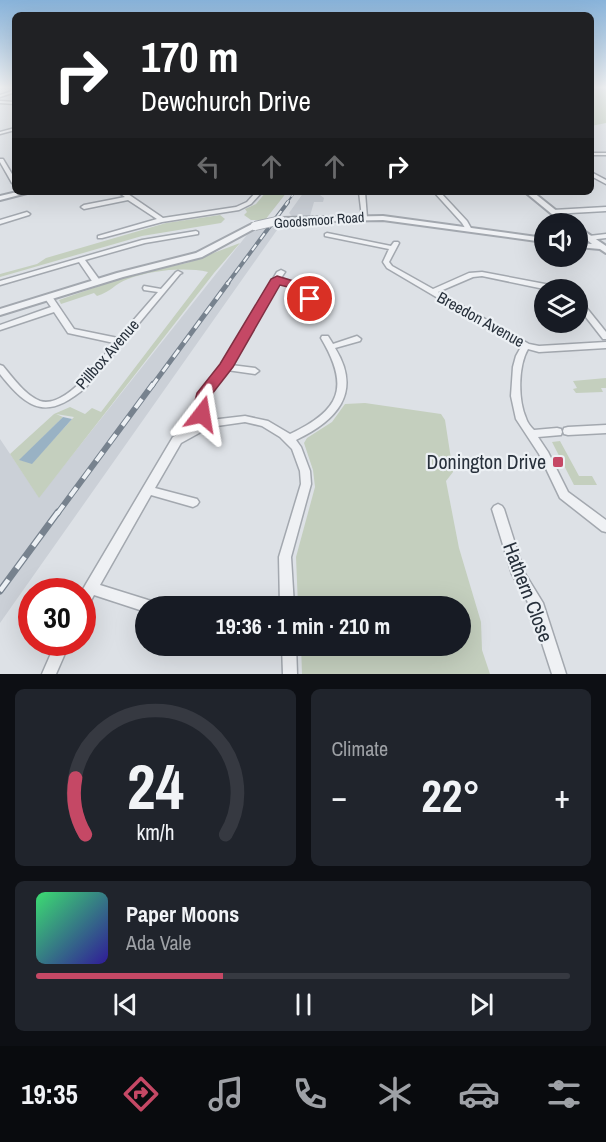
<!DOCTYPE html>
<meta charset="utf-8">
<style>
:root{--surface:#171b24;--page:#20242c;--text:#f1f3f6;--muted:#9ea1a6;--line:#363941;--accent:#c54865}
body{margin:0;font-family:"Archivo Narrow",sans-serif;background:var(--page);color:var(--text);height:100vh;display:flex;flex-direction:column;font-size:22px;white-space:nowrap}
*{box-sizing:border-box;margin:0}
p{font-size:20px;color:var(--muted)}
.icon{flex:none;width:33px;height:33px;fill:none;stroke:currentColor;stroke-width:2;stroke-linecap:round;stroke-linejoin:round}
.map{position:relative;height:674px;overflow:hidden}
.panel{display:flex;flex-direction:column;gap:15px;padding:15px;background:#0d0f14;flex:1}
.panel>*{flex:none}
.banner{position:absolute;left:12px;top:12px;width:582px;height:183px;border-radius:9px;box-shadow:0 6px 24px #0002;background:#202124;color:#fff;overflow:hidden}
.controls{position:absolute;left:534px;top:213px;display:grid;gap:12px}
.controls a{display:grid;place-items:center;width:54px;height:54px;border-radius:50%;background:var(--surface);box-shadow:0 6px 24px #0002;font-size:30px}
.speed{position:absolute;left:18px;top:578px;display:flex;gap:12px;font-size:30px;font-weight:700;text-align:center}
.speed>*{display:grid;place-content:center;width:78px;height:78px;border-radius:50%;background:var(--surface);box-shadow:0 6px 24px #0002;line-height:1}
.speed .limit{border:9px solid #d22;background:#fff;color:#111}
.pin{position:absolute;display:grid;place-items:center;width:51px;height:51px;color:#fff;margin:-26px;border:3px solid #fff;border-radius:50%;box-shadow:0 2px 6px #0007}
.me{position:absolute;width:66px;margin:-33px;rotate:14deg;stroke-linejoin:round;filter:drop-shadow(0 0 4px #0008)}
.turn{display:flex;align-items:center;gap:21px;height:126px;padding:0 30px;font-size:27px}
.turn .icon{width:78px;height:78px;stroke-width:2.5}
.turn b{display:block;font-size:42px;line-height:51px}
.lanes{display:flex;align-items:center;height:57px;padding:0 30px;background:#0003;justify-content:center;gap:30px;direction:ltr}
.lanes .off{opacity:.35}
.big{font-size:45px;font-weight:700;line-height:1.1}
.panel .tile{flex:1;display:flex;flex-direction:column;justify-content:center;gap:9px;min-width:0;padding:0 21px;border-radius:9px;background:var(--page)}
.panel .dial{align-items:center;gap:0}
.dial svg{height:156px;overflow:visible;fill:none;stroke:var(--line);stroke-width:7;stroke-linecap:round;text-anchor:middle}
.dial text{fill:var(--text);stroke:none}
.song{display:flex;align-items:center;gap:18px}
.cover{width:72px;height:72px;border-radius:9px;background:linear-gradient(135deg,hsl(140 70% 55%),hsl(250 70% 35%))}
.played{height:6px;border-radius:3px;background:linear-gradient(90deg,var(--accent) 35%,var(--line) 35%)}
.keys{display:flex;justify-content:space-around;direction:ltr}
.heat{display:flex;justify-content:space-between;align-items:center;font-size:33px;direction:ltr}
.panel .tiles{flex:1;display:grid;gap:15px;grid-template-columns:1fr 1fr}
.tile:last-child{grid-column:span 2}
.trip{position:absolute;left:135px;top:596px;width:336px;height:60px;border-radius:30px;background:var(--surface);box-shadow:0 6px 24px #0002;font-weight:700;line-height:60px;text-align:center}
.tab-bar{display:flex;height:96px;justify-content:space-around;align-items:center;background:#090b0e;color:var(--muted)}
.tab-bar .icon{width:42px;height:42px}
.tab-bar .active{color:var(--accent)}
.tab-bar b{font-size:27px;color:var(--text)}
.map>svg:first-child{display:block}
</style>
<div class="map">
<svg width="606" height="674" viewBox="0 0 606 674">
<rect width="100%" height="100%" fill="#dde1e6"/>
<g fill="#cbd0d7">
<path d="M304,192h12l8,6 -1,4h-9l-4,14h-18l-3,-3z"/>
<path d="M284,223l8,6 -15,1 -277,393v-184l39,58 211,-266z"/>
</g>
<g fill="#c4cfbe" fill-rule="evenodd">
<path d="M591,88l15,1v34l-15,3z"/>
<path d="M266,192h21l-22,28h-14l-7,-5 3,-3 -2,-3 11,-5z"/>
<path d="M220,215l5,4 -4,4 -79,13 -142,41v-3l37,-10 9,-6 120,-35z"/>
<path d="M240,243l-26,30 -175,225 -29,-44 44,-40 16,-7 15,7 7,-6 9,4 107,-140c-23,-5 -56,-2 -80,7 -14,5 -17,13 -31,17l-3,-3 -33,11 -2,-4 69,-24 59,-13zM56,414l18,3 -42,46 -12,-3 43,-43z"/>
<path d="M606,378v10h-5l2,4 -27,1 -3,-4 4,-1 -4,-7z"/>
<path d="M365,403l76,11 4,6 8,52 -7,9 13,67 22,74 1,28 8,24h-188l-1,-29h159v-39h-162l-2,-49 19,-70 -2,-17 -9,-27 3,-5 25,-16 13,-18z"/>
<path d="M560,441l19,35h13l5,9h-23l-22,-43z"/>
</g>
<path fill="#99b2c4" d="M63,417l9,2 -40,45 -13,-4z"/>
<g fill="none" stroke-linecap="round" stroke-linejoin="round">
<g stroke="#a3a8af" stroke-width="3">
<g id="minor">
<path d="M15,90v2l-15,5v-2z"/>
<path d="M0,101l15,1v2l-15,-1z"/>
<path d="M15,128v2l-15,4v-2z"/>
<rect x="591" y="153" width="15" height="2"/>
<path d="M0,159h3l12,20v6l-3,-2 -12,-21z"/>
<path d="M591,172l15,8v4l-15,-8z"/>
<path d="M118,192h7l38,26 73,-11 11,-5 9,-10h6l-11,12 -12,6 -77,12 -60,16h-4v-2l59,-17 -29,-19 -44,9 -3,-2 3,-2 41,-8z"/>
<path d="M359,192h6l2,26 -5,-1z"/>
<path d="M434,192h6l27,29 5,9 -1,1h-4l-5,-8z"/>
<path d="M606,207v4l-53,3 -3,-2 3,-2z"/>
<path d="M27,212l3,2 -1,1 -29,9v-4z"/>
<path d="M196,231l2,1v2l-53,9 -60,17 16,22 -1,2h-6l-15,-22 -79,23v-4l142,-41z"/>
<path d="M327,233l64,13 3,-4h4l1,1 -10,19 3,4 41,23 36,-16 13,-1 84,16v2h-17l-67,-14 -9,1 -35,15 91,52 10,2 67,-4v6l-67,4 -11,-3c-10,17 -10,51 -2,69 1,4 5,9 8,12l23,-2 4,1 1,3 -1,3 -23,2 10,15 20,40 38,28v12l-4,-1 -42,-33 -21,-44 -23,-35 -5,-23 2,-29 3,-11 5,-9 -134,-79 -4,-6 6,-13 -64,-13v-2z"/>
<path d="M606,234v4l-17,2 -3,-2 3,-2z"/>
<path d="M281,270l4,2 -4,6 18,6 15,15 -4,2h-3l-14,-13 -14,-6 -48,83 24,3 4,3 -4,3 -28,-4 -20,29 -1,8 5,13 34,-4 23,5 22,13c51,-24 60,-47 31,-96l1,-2h6l5,8 24,-8 4,3 -1,2 -25,7c28,45 1,73 -39,92l5,7 9,24 1,13 -20,73 3,49h-14l-1,-49 22,-73 -1,-13 -8,-22 -12,-12 -18,-11 -17,-4 -35,5 -29,16 -26,45 42,11 2,3 -2,3 -4,2 -42,-12 -51,90 48,15 5,1 2,5h-9v6l-52,-17 -7,13 -5,2v-19l4,-7 87,-147 29,-14 -6,-16 1,-8 24,-33 56,-94z"/>
<path d="M178,271l4,2 -2,1 -94,113c-38,33 -57,24 -86,-13v-9l3,1c10,12 22,29 37,35 26,8 60,-41 74,-58l-46,-10 -14,-21 -54,18v-5l51,-18 -7,-10 4,-2h3l23,34 44,9 40,-46 -14,-2 -1,-2 1,-2 17,3 15,-17z"/>
<path d="M578,301h3l25,31v7h-3l-25,-32z"/>
<path d="M606,425v8l-38,2 -4,-1 -1,-3 1,-3 4,-1z"/>
<path d="M498,504l4,2 2,3 20,63 19,31 23,71h-14l-22,-68 -18,-32 -20,-65 2,-3z"/>
<path d="M56,642h14l-14,32h-14z"/>
<path d="M282,645h14l1,29h-14z"/>
</g>
</g>
<g stroke="#a3a8af" stroke-width="4">
<g id="tertiary">
<path d="M17,192h14l-31,8v-4z"/>
<path d="M525,192h8l40,32h-9z"/>
<path d="M383,216l161,22v4l-161,-22 -102,2 -4,-2 4,-2z"/>
<path d="M252,224h3l4,2 -57,31 -79,20 -123,38v-6l117,-36 79,-20z"/>
<path d="M578,227l28,19v7l-6,-4 -22,-2v-4l14,1 -14,-12z"/>
</g>
</g>
<use href="#minor" fill="#eff1f4" fill-rule="evenodd"/>
<use href="#tertiary" fill="#eff1f4" fill-rule="evenodd"/>
<g stroke="#77828e" stroke-width="2">
<path id="rail-far4" d="M286,204l9,-12"/>
</g>
<g stroke="#77828e" stroke-width="4">
<path id="rail-far3" d="M227,284l61,-82"/>
</g>
<g stroke="#77828e" stroke-width="5">
<path id="rail-far2" d="M152,386l76,-103"/>
</g>
<g stroke="#77828e" stroke-width="6">
<path id="rail-far1" d="M57,514l96,-130"/>
</g>
<g stroke="#77828e" stroke-width="7">
<path id="rail" d="M0,591l58,-79"/>
</g>
<use href="#rail-far4" stroke="#ecf0f4" stroke-width="1.5" stroke-dasharray="4.5" stroke-linecap="butt"/>
<use href="#rail-far3" stroke="#ecf0f4" stroke-width="2" stroke-dasharray="7" stroke-linecap="butt"/>
<use href="#rail-far2" stroke="#ecf0f4" stroke-width="3" stroke-dasharray="9" stroke-linecap="butt"/>
<use href="#rail-far1" stroke="#ecf0f4" stroke-width="4" stroke-dasharray="11" stroke-linecap="butt"/>
<use href="#rail" stroke="#ecf0f4" stroke-width="4.5" stroke-dasharray="14" stroke-linecap="butt"/>
<g stroke="#a3a8af" stroke-width="10" stroke-linecap="butt">
<path id="tertiary-bridge" d="M255,226l26,-6"/>
</g>
<use href="#tertiary-bridge" stroke="#eff1f4" stroke-width="8"/>
</g>
<linearGradient id="sky" x2="0" y2="1"><stop stop-color="#88b3da"/><stop offset="0.48" stop-color="#f0f2f4"/><stop offset="1" stop-color="#f0f2f4" stop-opacity="0"/></linearGradient>
<rect width="606" height="182" fill="url(#sky)"/>
<path fill="#c54865" stroke="#802f42" stroke-width="1.5" d="M277,276l23,7 16,16 -2,3h-9l-13,-14 -12,-3 -47,82 -21,27 -4,24h-11l-4,-10 4,-15 23,-29 51,-85z"/>
<rect fill="#c54865" stroke="#ecf0f4" stroke-width="2" x="552" y="456" width="12" height="12" rx="3"/>
<g text-anchor="middle" stroke-width="4.5" stroke-linejoin="round" paint-order="stroke">
<g font-size="14" fill="#27303b" stroke="#ecf0f4">
<text transform="translate(319 220) rotate(-4)" y="5">Goodsmoor Road</text>
</g>
<g font-size="16" fill="#27303b" stroke="#ecf0f4">
<text transform="translate(481 319) rotate(29)" y="6">Breedon Avenue</text>
<text transform="translate(107 354) rotate(-49)" y="6">Pillbox Avenue</text>
</g>
<g font-size="20" fill="#27303b" stroke="#ecf0f4" text-anchor="end">
<text x="546" y="469">Donington Drive</text>
</g>
<g font-size="20" fill="#27303b" stroke="#ecf0f4">
<text transform="translate(528 592) rotate(69)" y="7">Hathern Close</text>
</g>
</g>
</svg>
<div class="controls">
<a><svg class="icon" aria-label="sound" viewBox="0 0 24 24"><path d="M4 9h4l5-4v14l-5-4H4zM17 9q2 3 0 6"/></svg></a>
<a><svg class="icon" aria-label="layers" viewBox="0 0 24 24"><path d="M12 4l9 5-9 5-9-5zM3 14l9 5 9-5"/></svg></a>
</div>
<div class="speed"><div class="limit">30</div></div>
<div class="pin" style="left:310px;top:299px;background:#d93025"><svg class="icon" aria-label="arrive" viewBox="0 0 24 24"><path d="M6 21V4h12l-3 4 3 4H6"/></svg></div>
<svg class="me" style="left:202px;top:414px" viewBox="-20 -20 40 40"><path d="M0-17L14 15 0 8-14 15z" fill="#c54865" stroke="#fff" stroke-width="4"/></svg>
<div class="trip">19:36 · 1 min · 210 m</div>
<div class="banner">
<div class="turn"><svg class="icon" aria-label="right" viewBox="0 0 24 24"><path d="M7 20v-9h11M14 6l5 5-5 5"/></svg><div><b>170 m</b>Dewchurch Drive</div></div>
<div class="lanes"><svg class="icon off" aria-label="left" viewBox="0 0 24 24"><path d="M17 20v-9H6M10 6l-5 5 5 5"/></svg><svg class="icon off" aria-label="ahead" viewBox="0 0 24 24"><path d="M12 20V5M6 11l6-6 6 6"/></svg><svg class="icon off" aria-label="ahead" viewBox="0 0 24 24"><path d="M12 20V5M6 11l6-6 6 6"/></svg><svg class="icon" aria-label="right" viewBox="0 0 24 24"><path d="M7 20v-9h11M14 6l5 5-5 5"/></svg></div>
</div>
</div>
<section class="panel">
<div class="tiles">
<div class="tile dial"><svg viewBox="0 0 100 80">
<path d="M14 69A42 42 0 1 1 86 69"/>
<path d="M14 69A42 42 0 0 1 9 40" stroke="#c54865"/>
<text x="50" y="56" font-size="32" font-weight="700">24</text>
<text x="50" y="72" font-size="11">km/h</text>
</svg></div>
<div class="tile"><p>Climate</p>
<div class="heat"><a>−</a><b class="big">22°</b><a>+</a></div>
</div>
<div class="tile">
<div class="song"><i class="cover"></i><div><b>Paper Moons</b><p>Ada Vale</p></div></div>
<div class="played"></div>
<div class="keys"><svg class="icon" aria-label="previous" viewBox="0 0 24 24"><path d="M18 5L8 12l10 7zM5 5v14"/></svg><svg class="icon" aria-label="pause" viewBox="0 0 24 24"><path d="M8 5v14M16 5v14"/></svg><svg class="icon" aria-label="next" viewBox="0 0 24 24"><path d="M6 5l10 7-10 7zM19 5v14"/></svg></div>
</div>
</div>
</section>
<nav class="tab-bar">
<b>19:35</b>
<svg class="icon active" aria-label="directions" viewBox="0 0 24 24"><path d="M12 3l9 9-9 9-9-9zM9 14v-3h6M13 9l2 2-2 2"/></svg>
<svg class="icon" aria-label="music" viewBox="0 0 24 24"><path d="M9 18V5l10-2v13"/><circle cx="6" cy="18" r="3"/><circle cx="16" cy="16" r="3"/></svg>
<svg class="icon" aria-label="phone" viewBox="0 0 24 24"><path d="M5 4h4l2 5-3 2q2 4 5 5l2-3 5 2v4C11 20 4 13 5 4z"/></svg>
<svg class="icon" aria-label="climate" viewBox="0 0 24 24"><path d="M12 3v18M4 7l16 10M4 17L20 7"/></svg>
<svg class="icon" aria-label="car" viewBox="0 0 24 24"><path d="M5 17H2v-5l4-1 3-4h7l3 4 3 1v5h-3M9 17h6M6 11h13"/><circle cx="7" cy="17" r="2"/><circle cx="17" cy="17" r="2"/></svg>
<svg class="icon" aria-label="filters" viewBox="0 0 24 24"><path d="M4 7h16M4 17h16"/><circle cx="9" cy="7" r="2"/><circle cx="15" cy="17" r="2"/></svg>
</nav>
